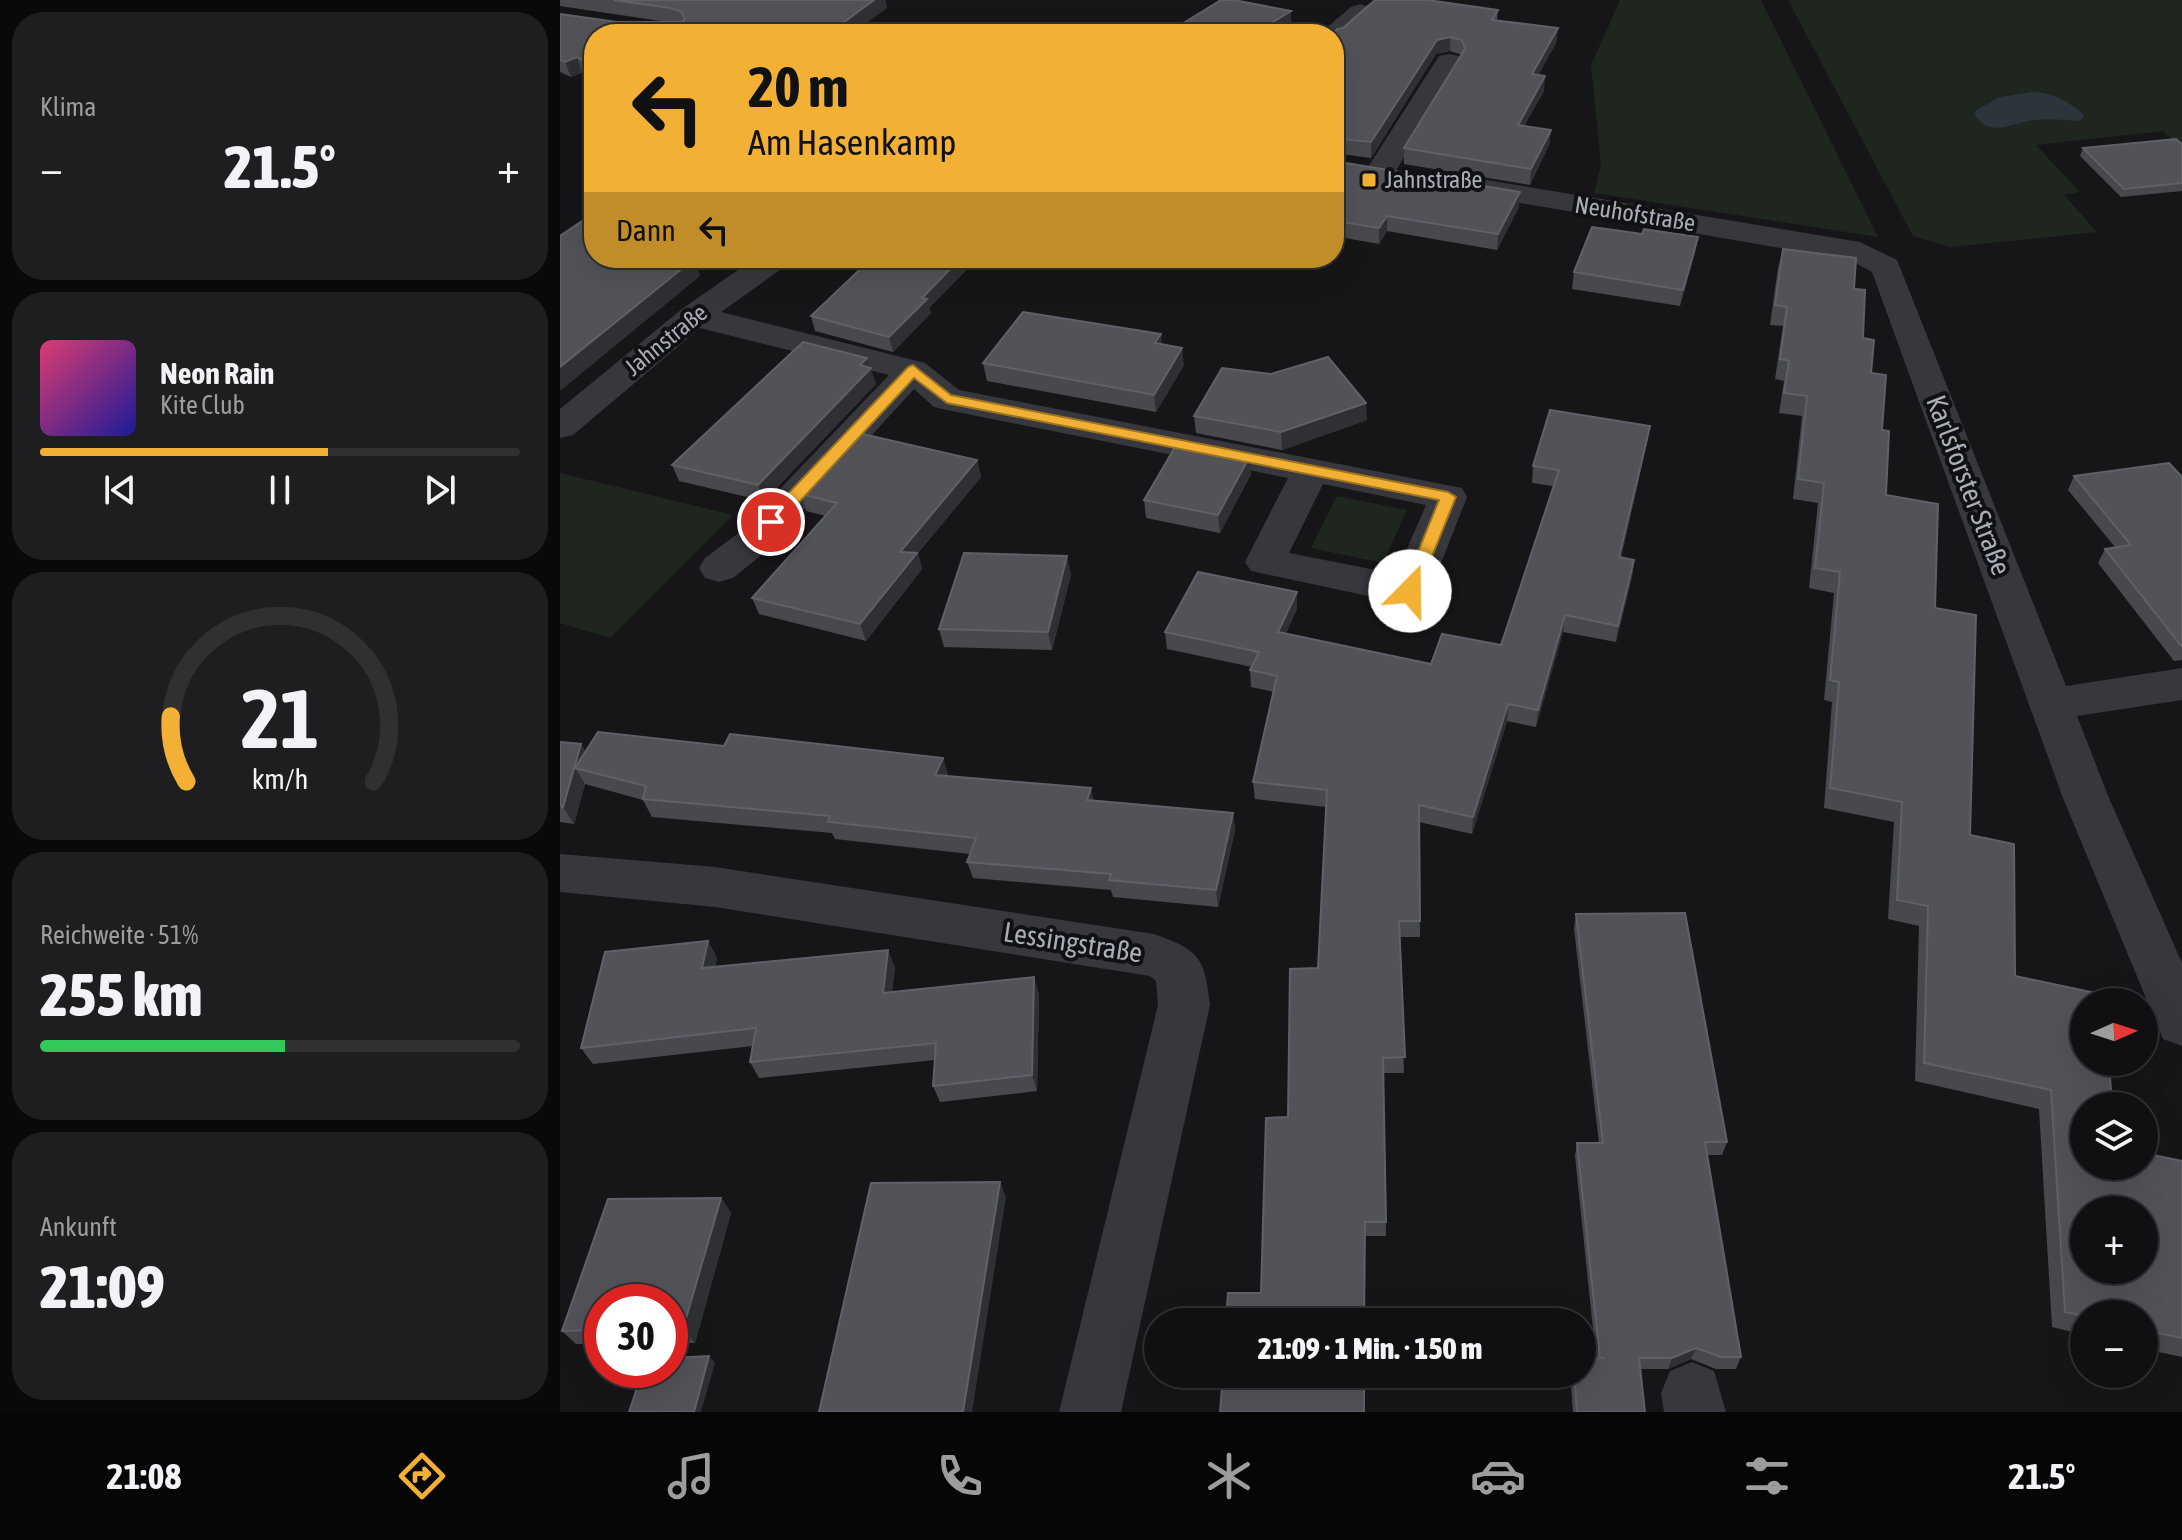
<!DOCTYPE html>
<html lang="de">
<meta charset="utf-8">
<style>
:root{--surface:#101012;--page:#1e1e20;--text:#f1f3f6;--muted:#9c9d9f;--line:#303032;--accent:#f2b134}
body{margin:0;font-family:"Asap Condensed",sans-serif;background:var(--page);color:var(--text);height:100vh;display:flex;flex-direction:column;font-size:30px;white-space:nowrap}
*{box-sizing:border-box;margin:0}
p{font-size:26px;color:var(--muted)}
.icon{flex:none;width:44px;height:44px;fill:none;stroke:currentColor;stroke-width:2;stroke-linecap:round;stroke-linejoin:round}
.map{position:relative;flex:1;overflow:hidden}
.panel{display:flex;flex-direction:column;gap:12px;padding:12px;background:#09090a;width:560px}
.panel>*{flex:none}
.guide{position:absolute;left:24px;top:24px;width:760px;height:244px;border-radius:32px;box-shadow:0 8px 32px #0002,0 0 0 2px var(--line);background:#f2b134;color:#111;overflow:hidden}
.needle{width:52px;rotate:87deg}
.buttons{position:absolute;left:1510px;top:988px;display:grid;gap:16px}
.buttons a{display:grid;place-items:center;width:88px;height:88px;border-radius:50%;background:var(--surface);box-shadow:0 8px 32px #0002,0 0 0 2px var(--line);font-size:40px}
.speed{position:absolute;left:24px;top:1284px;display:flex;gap:16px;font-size:40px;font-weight:700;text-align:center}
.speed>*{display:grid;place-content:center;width:104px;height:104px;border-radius:50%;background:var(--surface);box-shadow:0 8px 32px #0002,0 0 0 2px var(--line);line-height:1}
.speed .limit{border:12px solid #d22;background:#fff;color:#111}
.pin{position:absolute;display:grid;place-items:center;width:68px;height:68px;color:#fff;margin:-34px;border:4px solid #fff;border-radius:50%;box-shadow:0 2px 8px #0007}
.me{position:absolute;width:88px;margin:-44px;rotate:22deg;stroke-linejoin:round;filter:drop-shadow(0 0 6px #0008)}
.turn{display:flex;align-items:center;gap:28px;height:168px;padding:0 32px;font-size:36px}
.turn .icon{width:104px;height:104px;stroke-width:2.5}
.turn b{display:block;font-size:56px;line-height:68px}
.then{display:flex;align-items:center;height:76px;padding:0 32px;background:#0003;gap:16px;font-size:30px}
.big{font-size:60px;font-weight:800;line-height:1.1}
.panel .tile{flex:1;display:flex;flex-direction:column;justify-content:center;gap:12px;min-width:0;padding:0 28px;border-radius:32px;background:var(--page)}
.panel .dial{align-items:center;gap:0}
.dial svg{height:208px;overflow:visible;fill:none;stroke:var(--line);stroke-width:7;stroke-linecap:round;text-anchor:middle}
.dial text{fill:var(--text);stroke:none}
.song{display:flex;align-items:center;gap:24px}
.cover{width:96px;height:96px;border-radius:12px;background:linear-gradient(135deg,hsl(340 70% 55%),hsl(240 70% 35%))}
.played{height:8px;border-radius:4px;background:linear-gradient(90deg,var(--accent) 60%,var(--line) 60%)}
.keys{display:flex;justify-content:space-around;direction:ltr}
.heat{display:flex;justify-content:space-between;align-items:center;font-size:44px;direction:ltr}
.charge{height:12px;border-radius:6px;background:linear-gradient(90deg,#34c759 51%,var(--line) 0)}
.trip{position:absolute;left:584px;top:1308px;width:452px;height:80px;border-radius:40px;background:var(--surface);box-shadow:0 8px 32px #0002,0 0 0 2px var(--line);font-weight:800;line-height:80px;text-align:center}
.dock{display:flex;height:128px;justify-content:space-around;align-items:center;background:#060607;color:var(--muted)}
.dock .icon{width:56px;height:56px}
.dock .active{color:var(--accent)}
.dock b{font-size:36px;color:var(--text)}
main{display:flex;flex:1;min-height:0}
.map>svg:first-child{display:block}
</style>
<main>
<section class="panel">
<div class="tile"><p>Klima</p>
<div class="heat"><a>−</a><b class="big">21.5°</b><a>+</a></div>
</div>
<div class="tile">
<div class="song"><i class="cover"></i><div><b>Neon Rain</b><p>Kite Club</p></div></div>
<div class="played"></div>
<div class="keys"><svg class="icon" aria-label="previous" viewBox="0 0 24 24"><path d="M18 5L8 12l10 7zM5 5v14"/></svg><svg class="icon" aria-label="pause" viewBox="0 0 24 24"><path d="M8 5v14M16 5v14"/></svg><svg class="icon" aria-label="next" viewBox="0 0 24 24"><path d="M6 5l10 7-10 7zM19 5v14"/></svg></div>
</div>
<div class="tile dial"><svg viewBox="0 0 100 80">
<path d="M14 69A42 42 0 1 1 86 69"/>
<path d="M14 69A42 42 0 0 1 8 44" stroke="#f2b134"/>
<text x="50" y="56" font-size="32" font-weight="700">21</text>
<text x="50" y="72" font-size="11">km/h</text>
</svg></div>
<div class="tile"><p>Reichweite · 51%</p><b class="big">255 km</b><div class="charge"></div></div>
<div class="tile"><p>Ankunft</p><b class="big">21:09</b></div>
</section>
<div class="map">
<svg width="1622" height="1412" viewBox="0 0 1622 1412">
<rect width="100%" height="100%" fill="#161618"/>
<g fill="#1e261f">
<path d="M1060,0h141l117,237 -284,-44 7,-27 -10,-101z"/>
<path d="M1228,0h394v149l-19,-18 -127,14 44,47 -16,3 33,37 -147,15 -37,-11z"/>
<path d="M0,473l173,42 -123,123 -50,-15z"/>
<path d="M777,496l70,14 -24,53 -72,-15z"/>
</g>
<path fill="#2c353c" d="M1473,92c18,0 37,10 51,23l-1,3 -3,3c-15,-1 -31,-3 -46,-1 -20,2 -44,19 -59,-5l1,-5 24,-13z"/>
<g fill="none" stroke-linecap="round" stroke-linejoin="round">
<g fill="#37383d" fill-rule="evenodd">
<path d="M800,4l9,3 4,5 -32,28 -7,1v-7h-15l32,-27z"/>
<path d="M889,54l10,2 3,6 -67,110 -4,6 -11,3 -11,-3 -4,-6 74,-116z"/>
<path d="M902,176l398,66 37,18 169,426 116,-18v32l-105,16 32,82 73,165v83l-19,-7 -100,-241 -191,-526 -22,-12 -399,-69 -4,-6 4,-6z"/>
<path d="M195,258h37l-5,7 -66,47 204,51 34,27 503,98 5,9 -37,94 -6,10 -14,4 -159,-34 -6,-9 43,-84 -341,-68 -13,-3 -20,-18 -150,164 -31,25 -14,4 -14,-4 -6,-10 6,-10 31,-23 153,-160 -189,-47 -127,107 -13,3v-29l122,-100zM763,484l103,21 -30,69 -107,-21z"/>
<path d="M0,854l155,13 439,67c45,16 51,23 56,71l-89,407h-62l99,-407 -2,-24 -6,-5 -435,-69 -155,-15z"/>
<path d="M1132,1362l22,9 12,41h-62l-3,-19 9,-22z"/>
</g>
</g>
<g fill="#47494d">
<path d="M0,0h325l2,8 -293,26v44l-12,-5 -11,4 -11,-5v-58l57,8h50l-107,-16z"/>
<path d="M813,0h54l71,10 -1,10 61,8 -2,15 -18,32 6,16 -20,35 27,4 -2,15 -19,40 -126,-21v-16l58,-93 -12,-4 -14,3 -65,104 -37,-5v-119l39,-32z"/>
<path d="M731,11v13l-16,10h-100l-1,-5z"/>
<path d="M1622,144v47l-61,6 -41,-41 3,-8z"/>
<path d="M774,161l186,31 -1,15 -22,43 -110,-19 -8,13 -45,-8z"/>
<path d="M1082,234l56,3 -3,16 -15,53 -108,-17 2,-17z"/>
<path d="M1223,249l71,40 28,141 4,65 49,113 35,227 45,141 69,190 98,-5v196l-38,-8v-35h-60v21l-32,-8 -13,-218 -124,-28 4,-155 -31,-7 6,-97 -70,-14 8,-106 -8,-2 10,-107 -25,-5 9,-85 -25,-4 9,-83 -23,-3 5,-32 -9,-2 8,-53 -13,-1 8,-57z"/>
<path d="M312,258h106l-49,50 2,5 -38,39 -78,-21 -4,-15z"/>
<path d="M603,345l21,20 -28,47 -169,-31 -4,-18z"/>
<path d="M310,367l6,17 -112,117 -85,-20 -7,-16z"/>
<path d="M634,416l173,4 -85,30 -86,-17z"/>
<path d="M1090,426l-3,17 -26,115 13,2 -2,17 -16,65 -53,-10 -27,95 -29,-6 -35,113 -53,-12 1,115h-20l4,136h-21l3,163h-21l-104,57 27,-176 30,-149 8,-161 -71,-8 -2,-17 21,-90 -23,-5 -1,-17 2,-3 -85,-18 -2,-17 132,-23 -11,24 145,31 70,-19 52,-159 -21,-3 1,-17z"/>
<path d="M690,456l1,18 -31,59 -74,-15 -2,-18z"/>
<path d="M417,460l4,17 -63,76 4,16 -56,72 -107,-27 -7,-16 74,-82 -20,-5 -5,-17z"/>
<path d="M1514,476l108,1v183l-8,1 -76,-98 7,-14 10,-2 -47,-57z"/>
<path d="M511,574l-19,76 -108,-3 -5,-18z"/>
<path d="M0,742l21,2 4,8 139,-6 219,12 5,18 146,25 139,12 2,17 -17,77 -105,-10 -2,-7 -138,-12 -6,-16 3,-8 -135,-15 -3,-6 -180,-16 -9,-17 -58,-16 -11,40 -14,-2z"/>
<path d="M1016,914l151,228 -5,13h-15l34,202 -5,12h-20l-25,-10 -23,10h-28l5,43h-72l-3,-38h12l14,-16 -21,-202 2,-13h22l-25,-214z"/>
<path d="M148,941l9,17 -2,9h180l-3,25 147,1 -2,98 -97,11 -7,-16 2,-26 -176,18 -9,-16 3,-16 -160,18 -12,-16z"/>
<path d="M161,1198l10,15 -36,130h-25v-41h-68v42h-26l-14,-13 46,-132z"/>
</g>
<g fill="#2f3033">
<path d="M314,0h11l2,8 -35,26h-24z"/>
<path d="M731,11v13l-16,10h-22z"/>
<path d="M998,28l-2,15 -25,46 1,-15z"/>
<path d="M890,37v14l-14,3 -65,104v-16l66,-102z"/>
<path d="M17,57l5,16 -11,4 -6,-15z"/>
<path d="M985,76l-1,15 -28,49 2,-15z"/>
<path d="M991,130l-2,15 -19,40 1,-16z"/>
<path d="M960,192l-1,15 -22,43 1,-16z"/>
<path d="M827,216v15l-8,13v-16z"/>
<path d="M1138,237l-3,16 -15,53 3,-16z"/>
<path d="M401,258h17l-49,50 2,5 -38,39 -4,-15 33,-39z"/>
<path d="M134,259l6,17 -140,115v-24z"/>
<path d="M601,334l2,17 -8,-8z"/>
<path d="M622,348l2,17 -28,47 -2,-17z"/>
<path d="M307,358l9,26 -112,117 -6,-16z"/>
<path d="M806,403l1,17 -85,30 -1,-18z"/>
<path d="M1090,426l-3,17 -30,131 2,-17z"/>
<path d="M690,456l1,18 -31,59 -2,-18z"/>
<path d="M417,460l4,17 -63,76 4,16 -56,72 -6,-17 40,-72z"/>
<path d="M507,556l4,18 -19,76 -4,-18z"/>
<path d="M1074,560l-2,17 -16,65 2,-16z"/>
<path d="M737,592v17l-18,40 -1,-17z"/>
<path d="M1005,615l-2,17 -27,95 2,-17z"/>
<path d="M948,704l-1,17 -35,113 1,-17z"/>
<path d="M21,744l10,17 -16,7 10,16 -11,40 -11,-17z"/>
<path d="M383,758l5,17 -7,17 -6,-17z"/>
<path d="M531,788l4,17 -8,-5z"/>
<path d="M673,813l2,17 -17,77 -2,-17z"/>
<path d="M148,941l9,17 -6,27 -9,-17z"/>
<path d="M328,950l7,17 -5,43 -7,-17z"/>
<path d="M474,977l5,16 -2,98 -5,-16z"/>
<path d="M440,1182l6,15 -34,215h-9z"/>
<path d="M161,1198l10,15 -36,130 -12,-14z"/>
<path d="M1136,1348l-5,11 -23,10 4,-11z"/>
<path d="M149,1356l6,7 -14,49h-7z"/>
</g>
<g fill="#525359" stroke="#5f6168" stroke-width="2" fill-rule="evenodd">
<path d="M54,0h260l-46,34h-234v32l-17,-9 -12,5 -5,-2v-46l57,8h65l3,-3 -4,-8 -11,-3z"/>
<path d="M661,0h13l57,11 -38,23h-63l-16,-5z"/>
<path d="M815,0h52l71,10 -6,10 66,8 -26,46 13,2 -27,49 33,5 -20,39 -127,-21 61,-99 -3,-9 -12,-3 -13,3 -66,102 -37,-4 -1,-104 4,-5 6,-1z"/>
<path d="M1616,139l6,5v39l-58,6 -41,-41z"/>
<path d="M774,161l186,31 -22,42 -111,-18 -8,12 -45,-7z"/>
<path d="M34,213v45l100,1 -134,108v-131z"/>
<path d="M1032,227l50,7 2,-5 54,8 -15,53 -109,-18z"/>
<path d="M1223,249l73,9 -2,31 11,1 -2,48 11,2 -3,33 15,2 -4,55 7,1 -3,64 52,9 -3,104 41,7 -6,220 44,9 1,132 90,19v7h-21v60h25l3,44h-28v60h60v-13l38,8v177l-38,-8v-16h-60v2l-19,-4 -14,-222 -127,-27 4,-157 -31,-6 5,-98 -72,-14 9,-106 -9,-2 10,-108 -25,-4 9,-85 -26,-4 9,-83 -23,-3 5,-32 -9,-2 7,-52 -12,-2zM1524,1210h60v60h-60z"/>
<path d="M312,258h89l-39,40 5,1 -38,38 -78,-21z"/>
<path d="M463,312l138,22 -6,9 27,5 -28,47 -171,-32z"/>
<path d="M243,342l64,16 -7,7 11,3 -113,117 -86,-20z"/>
<path d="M768,357l38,46 -85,29 -87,-16 28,-48 49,6z"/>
<path d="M990,410l100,16 -31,131 15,3 -16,66 -53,-11 -27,95 -30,-6 -35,113 -54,-12 1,116h-21l6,136 -22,1 3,164h-21l-1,100h-138l2,-29h33l5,-175 22,-1 2,-148 28,-1 9,-178 -74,-8 24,-106 -27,-6 9,-18 -94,-20 33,-60 99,20 -19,40 153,32 11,-30 59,11 58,-175 -26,-4z"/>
<path d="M298,433l119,27 -77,92 17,1 -57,71 -108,-26 85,-95 -36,-9z"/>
<path d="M618,442l72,14 -32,59 -74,-15z"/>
<path d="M1609,463l13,14v170l-77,-98 26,-4 -57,-69z"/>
<path d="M404,553l103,3 -19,76 -109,-3z"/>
<path d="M38,732l126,14 6,-12 213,24 -8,17 156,13 -4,12 146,13 -17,77 -107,-10 2,-6 -144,-12 9,-24 -148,-16 2,-6 -187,-17 3,-13 -71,-18z"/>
<path d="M0,742l21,2 -18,63 -3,-1z"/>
<path d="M1125,913l42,229h-22l36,215h-20l-25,-9 -24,10h-33l6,54h-68l-3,-38h8v-15l23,-1h-5l-23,-215h26l-27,-229z"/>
<path d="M148,941l-6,27 186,-18 -5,43 151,-16 -2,98 -99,11 3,-43 -186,19 6,-34 -175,20 24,-96z"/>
<path d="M440,1182l-37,230h-144l52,-229z"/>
<path d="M161,1198l-38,131h-13v-27h-68v28l-40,1 46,-132z"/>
<path d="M149,1356l-15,56h-65l14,-42h27v-12z"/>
<path d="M663,1374h141v38h-144z"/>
</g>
<path fill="#f2b134" stroke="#9d7322" stroke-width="2" d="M353,365l38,30 497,97 8,5 -38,94 -8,6 -8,-6 37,-91 -492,-97 -33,-25 -137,148h-12v-8l143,-151z"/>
<rect fill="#f2b134" stroke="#111113" stroke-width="3" x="801" y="172" width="16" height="16" rx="4"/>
<g text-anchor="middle" stroke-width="8" stroke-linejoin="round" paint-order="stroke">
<g font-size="24" fill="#a8adb8" stroke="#111113" text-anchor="start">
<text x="825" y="188">Jahnstraße</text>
</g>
<g font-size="24" fill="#a8adb8" stroke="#111113">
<text transform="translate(1075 214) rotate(9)" y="8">Neuhofstraße</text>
<text transform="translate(106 340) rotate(-39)" y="8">Jahnstraße</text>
</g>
<g font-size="28" fill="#a8adb8" stroke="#111113">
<text transform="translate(1409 485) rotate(69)" y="10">Karlsforster Straße</text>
<text transform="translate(513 942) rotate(9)" y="10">Lessingstraße</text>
</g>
</g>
</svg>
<div class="buttons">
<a><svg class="needle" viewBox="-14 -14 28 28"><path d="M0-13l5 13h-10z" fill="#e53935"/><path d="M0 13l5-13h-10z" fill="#9c9d9f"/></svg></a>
<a><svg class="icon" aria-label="layers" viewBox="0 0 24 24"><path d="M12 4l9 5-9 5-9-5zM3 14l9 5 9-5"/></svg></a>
<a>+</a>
<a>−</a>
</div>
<div class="speed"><div class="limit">30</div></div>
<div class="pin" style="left:211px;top:522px;background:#d93025"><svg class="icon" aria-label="arrive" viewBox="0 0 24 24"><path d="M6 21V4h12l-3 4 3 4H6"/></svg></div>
<svg class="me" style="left:850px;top:591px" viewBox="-20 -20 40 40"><circle r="19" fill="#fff"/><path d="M0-13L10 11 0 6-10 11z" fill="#f2b134"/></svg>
<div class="trip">21:09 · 1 Min. · 150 m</div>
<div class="guide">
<div class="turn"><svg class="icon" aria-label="left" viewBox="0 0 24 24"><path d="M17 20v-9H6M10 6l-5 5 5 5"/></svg><div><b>20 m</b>Am Hasenkamp</div></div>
<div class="then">Dann<svg class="icon" aria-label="left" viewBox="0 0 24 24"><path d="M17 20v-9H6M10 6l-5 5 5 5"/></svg></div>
</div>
</div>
</main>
<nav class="dock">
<b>21:08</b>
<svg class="icon active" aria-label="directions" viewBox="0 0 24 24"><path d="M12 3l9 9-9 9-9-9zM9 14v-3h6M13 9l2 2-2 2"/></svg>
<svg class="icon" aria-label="music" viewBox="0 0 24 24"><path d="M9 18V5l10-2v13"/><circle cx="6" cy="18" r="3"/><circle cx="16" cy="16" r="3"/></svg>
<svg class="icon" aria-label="phone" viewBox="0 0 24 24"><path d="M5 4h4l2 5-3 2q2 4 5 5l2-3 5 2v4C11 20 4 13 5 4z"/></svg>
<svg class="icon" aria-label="climate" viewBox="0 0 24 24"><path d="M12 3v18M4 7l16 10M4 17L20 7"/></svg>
<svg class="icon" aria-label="car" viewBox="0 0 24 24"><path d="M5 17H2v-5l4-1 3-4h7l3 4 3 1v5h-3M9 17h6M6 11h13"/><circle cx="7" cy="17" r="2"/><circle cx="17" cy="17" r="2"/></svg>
<svg class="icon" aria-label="filters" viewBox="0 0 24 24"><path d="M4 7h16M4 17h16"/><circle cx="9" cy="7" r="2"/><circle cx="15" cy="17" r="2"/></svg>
<b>21.5°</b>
</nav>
